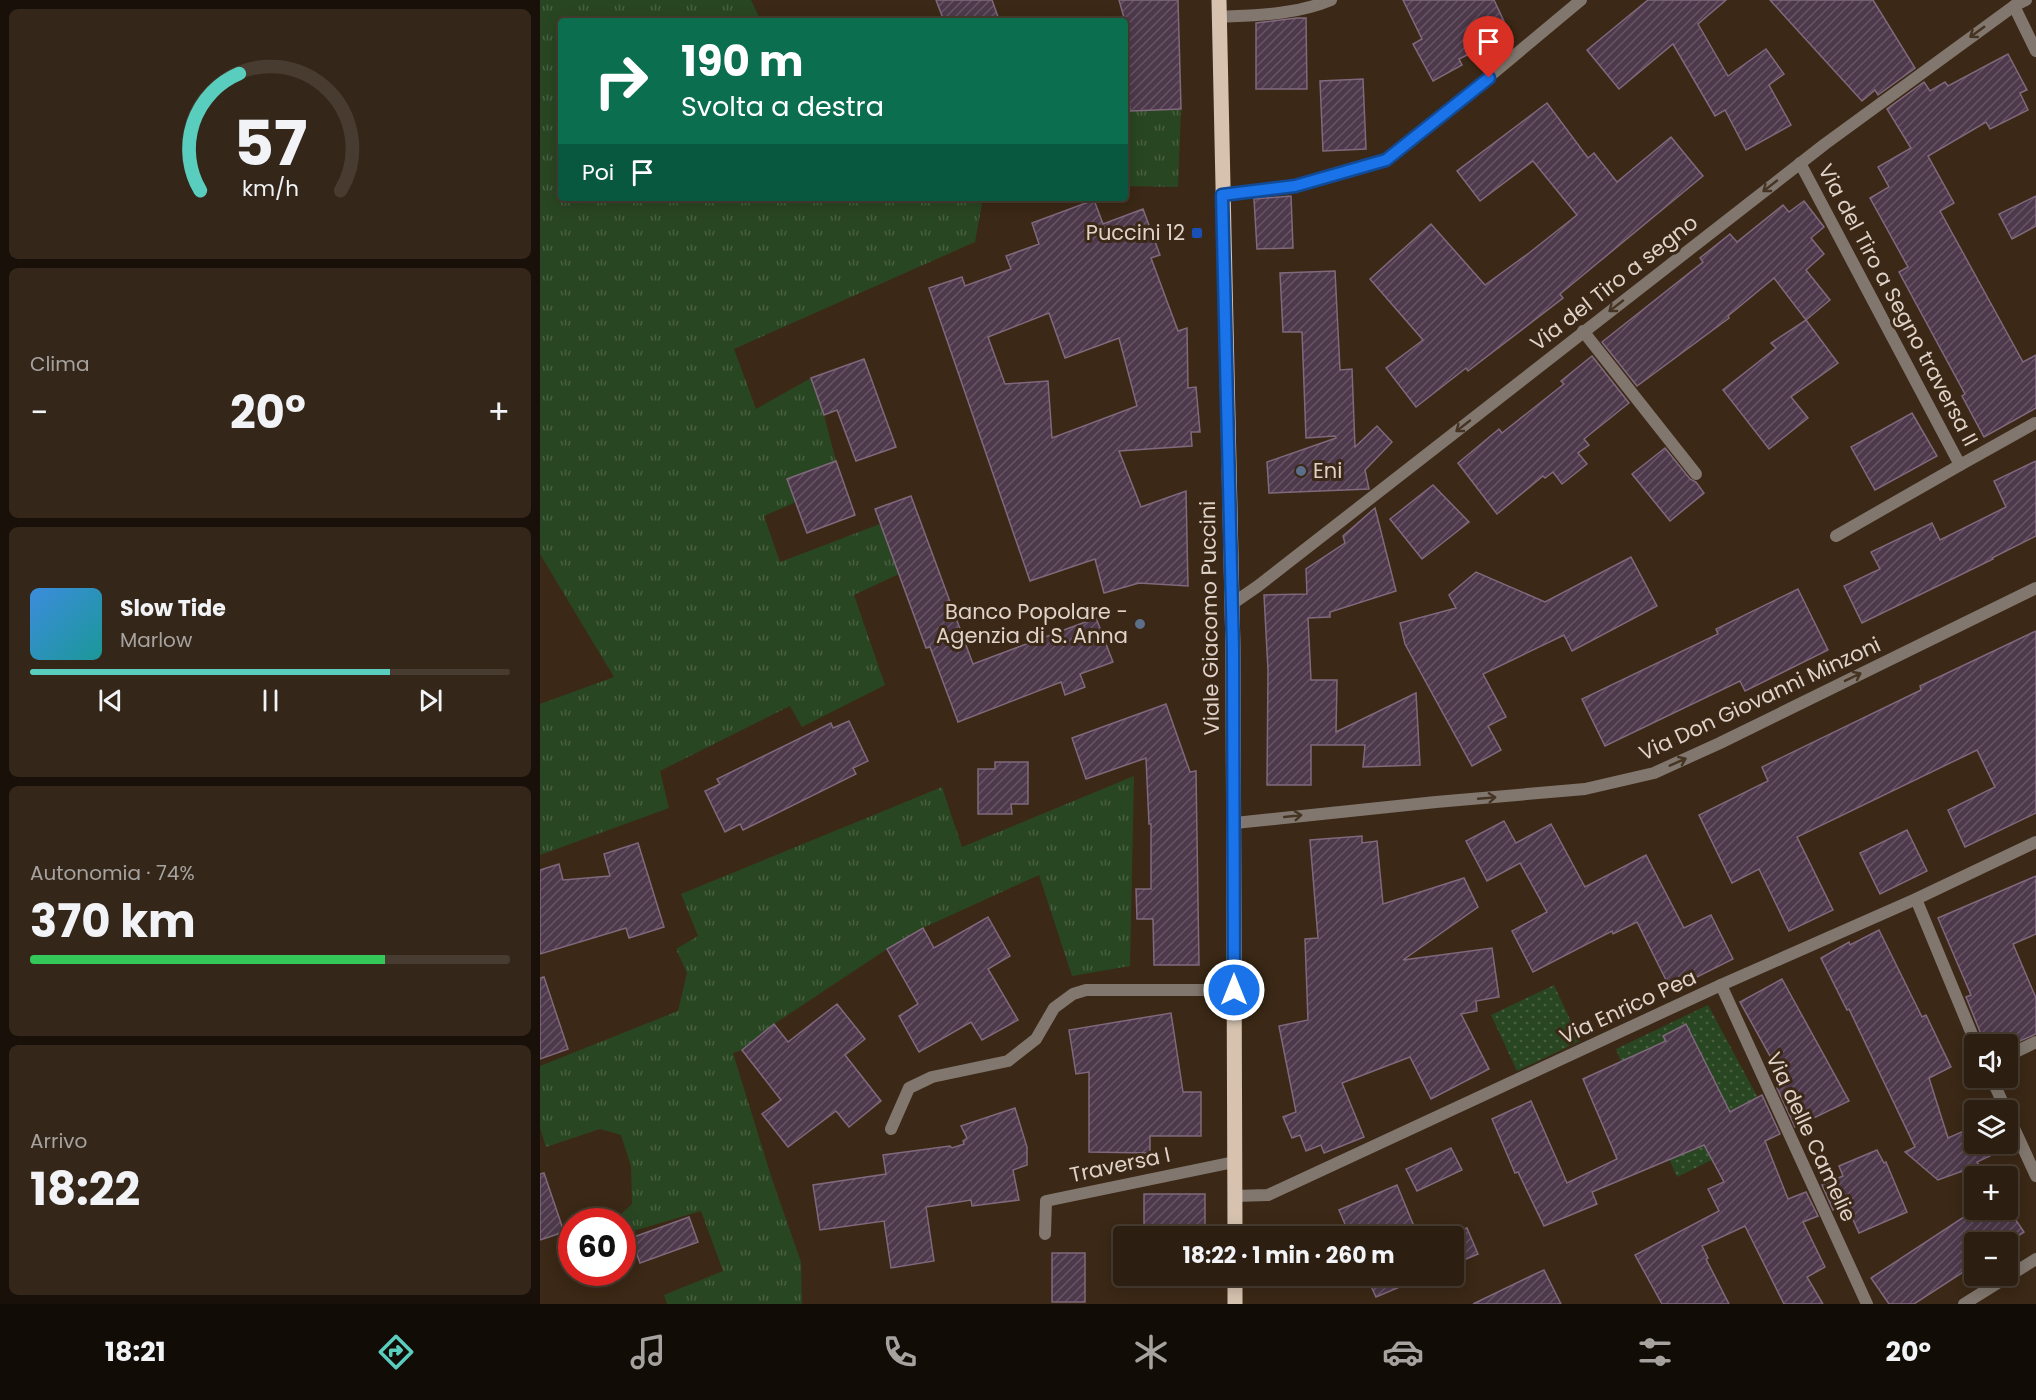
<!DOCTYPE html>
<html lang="it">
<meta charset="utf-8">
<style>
:root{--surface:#2c1e10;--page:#342719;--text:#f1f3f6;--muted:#a6a29f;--line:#483c30;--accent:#59cebf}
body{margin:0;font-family:Poppins,sans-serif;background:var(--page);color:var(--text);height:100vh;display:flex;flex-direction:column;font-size:22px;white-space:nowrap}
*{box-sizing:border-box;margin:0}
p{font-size:20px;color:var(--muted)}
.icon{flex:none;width:33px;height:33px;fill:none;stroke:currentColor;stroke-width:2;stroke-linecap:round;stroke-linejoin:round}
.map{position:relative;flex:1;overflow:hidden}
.panel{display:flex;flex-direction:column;gap:9px;padding:9px;background:#181009;width:540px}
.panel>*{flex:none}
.hud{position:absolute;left:18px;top:18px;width:570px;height:183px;border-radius:6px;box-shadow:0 3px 15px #0003,0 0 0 2px var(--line);background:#0b6e4f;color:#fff;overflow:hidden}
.buttons{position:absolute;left:1424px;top:1034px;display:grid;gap:12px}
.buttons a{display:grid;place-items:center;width:54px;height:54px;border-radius:6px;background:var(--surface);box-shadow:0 3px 15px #0003,0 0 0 2px var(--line);font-size:30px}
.speed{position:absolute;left:18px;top:1208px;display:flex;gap:12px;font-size:30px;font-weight:700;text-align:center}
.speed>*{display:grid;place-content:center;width:78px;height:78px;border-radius:50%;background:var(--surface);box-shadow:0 3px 15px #0003,0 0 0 2px var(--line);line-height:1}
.speed .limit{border:9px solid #d22;background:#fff;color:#111}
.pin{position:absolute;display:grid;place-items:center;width:51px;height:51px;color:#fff;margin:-62px -26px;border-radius:50% 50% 50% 0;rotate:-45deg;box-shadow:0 0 6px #0007}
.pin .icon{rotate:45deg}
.me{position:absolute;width:66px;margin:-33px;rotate:0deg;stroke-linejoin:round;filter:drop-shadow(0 0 4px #0008)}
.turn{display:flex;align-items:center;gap:21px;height:126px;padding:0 24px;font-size:27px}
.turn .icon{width:78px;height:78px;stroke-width:2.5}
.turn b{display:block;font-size:42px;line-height:51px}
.then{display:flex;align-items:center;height:57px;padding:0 24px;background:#0003;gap:12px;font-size:22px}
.big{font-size:45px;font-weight:700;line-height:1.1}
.panel .widget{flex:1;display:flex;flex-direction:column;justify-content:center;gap:9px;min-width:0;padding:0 21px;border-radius:9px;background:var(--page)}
.panel .dial{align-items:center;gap:0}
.dial svg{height:156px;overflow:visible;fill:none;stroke:var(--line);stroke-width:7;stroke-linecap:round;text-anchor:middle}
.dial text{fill:var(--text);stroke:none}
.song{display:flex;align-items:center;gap:18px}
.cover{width:72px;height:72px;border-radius:9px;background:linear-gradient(135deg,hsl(210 70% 55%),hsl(180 70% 35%))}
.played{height:6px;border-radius:3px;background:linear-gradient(90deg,var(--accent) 75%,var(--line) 75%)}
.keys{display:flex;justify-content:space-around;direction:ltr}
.heat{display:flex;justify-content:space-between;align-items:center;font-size:33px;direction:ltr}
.charge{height:9px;border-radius:4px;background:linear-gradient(90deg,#34c759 74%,var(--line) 0)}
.trip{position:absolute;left:573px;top:1226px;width:351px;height:60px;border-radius:6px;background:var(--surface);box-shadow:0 3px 15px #0003,0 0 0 2px var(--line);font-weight:700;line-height:60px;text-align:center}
.dock{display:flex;height:96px;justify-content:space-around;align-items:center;background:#120c06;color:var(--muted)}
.dock .icon{width:42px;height:42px}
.dock .active{color:var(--accent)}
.dock b{font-size:27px;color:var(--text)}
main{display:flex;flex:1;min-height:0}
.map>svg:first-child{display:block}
</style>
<main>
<section class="panel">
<div class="widget dial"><svg viewBox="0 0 100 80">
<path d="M14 69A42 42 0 1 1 86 69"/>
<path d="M14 69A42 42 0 0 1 34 9" stroke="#59cebf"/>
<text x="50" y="56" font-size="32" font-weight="700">57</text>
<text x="50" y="72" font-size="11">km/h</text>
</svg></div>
<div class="widget"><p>Clima</p>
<div class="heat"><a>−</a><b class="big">20°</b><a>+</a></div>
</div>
<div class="widget">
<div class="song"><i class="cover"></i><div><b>Slow Tide</b><p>Marlow</p></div></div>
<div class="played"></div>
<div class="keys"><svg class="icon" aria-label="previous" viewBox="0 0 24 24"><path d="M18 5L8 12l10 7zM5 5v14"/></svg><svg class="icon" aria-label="pause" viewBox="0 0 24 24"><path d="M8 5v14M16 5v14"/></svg><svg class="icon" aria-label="next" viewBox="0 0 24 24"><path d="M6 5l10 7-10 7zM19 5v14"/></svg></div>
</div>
<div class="widget"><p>Autonomia · 74%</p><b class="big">370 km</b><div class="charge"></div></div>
<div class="widget"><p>Arrivo</p><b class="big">18:22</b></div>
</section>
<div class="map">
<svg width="1496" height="1304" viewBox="0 0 1496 1304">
<defs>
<pattern id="grass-tufts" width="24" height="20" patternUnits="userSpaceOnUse" patternTransform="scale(1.5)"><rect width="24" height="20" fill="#294622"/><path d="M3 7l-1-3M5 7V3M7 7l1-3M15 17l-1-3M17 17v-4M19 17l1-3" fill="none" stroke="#486041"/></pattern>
<pattern id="garden-dots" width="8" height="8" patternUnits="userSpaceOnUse" patternTransform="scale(1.5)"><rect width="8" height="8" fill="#294622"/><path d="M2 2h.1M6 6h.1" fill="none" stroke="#486041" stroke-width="1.8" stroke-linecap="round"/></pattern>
<pattern id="building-hatch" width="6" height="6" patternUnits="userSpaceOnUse" patternTransform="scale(1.5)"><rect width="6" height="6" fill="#4d394b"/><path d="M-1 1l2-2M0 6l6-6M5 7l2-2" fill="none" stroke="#665563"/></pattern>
</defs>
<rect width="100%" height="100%" fill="#3b2816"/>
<g fill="url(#grass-tufts)">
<path d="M0,0h211l10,21h-200v177h422l-8,44 -241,107 22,60 55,-31 13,37 12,46 -49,18 9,23 -32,14 16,46 100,-38 19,50 -45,21 31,90 -83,42 -12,-21 -130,65 9,37 -129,47v-151l74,-27 -74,-123z"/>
<path d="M585,55l5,56 51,-2 -3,78 -53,-1z"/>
<path d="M594,776l-4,190 -58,10 -33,-101 -116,53 -36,21 -113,75 -32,26 -9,3 39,126 29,83 1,42h-135l-3,-9 59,-24 -22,-60 -78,23 -1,-13h-8l18,-17 -1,-38 -10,-31 -21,-6 -54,18 -6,-19v-62l138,-55 9,-38 -11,-24 22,-13 -17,-42 261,-107 20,60z"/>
</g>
<g fill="url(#garden-dots)">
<path d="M1014,985l26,56 -63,30 -26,-56z"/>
<path d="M1168,1005l50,93 -61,30 15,32 -35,17 -50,-116 -6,1 -5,-13z"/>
</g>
<g fill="url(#building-hatch)" stroke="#80697d" stroke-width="1.5" fill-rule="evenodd">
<path d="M396,0h56l6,17 -11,4h-43z"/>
<path d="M579,0h59l3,109 -51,2 -5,-56v-34z"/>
<path d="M863,0h91l13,28 -23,11 3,6 -28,14 3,6 -29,16 -20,-37 9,-5z"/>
<path d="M1108,0h78l-28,24 30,52 38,-27 18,25 -15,11 22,40 -45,25 -21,-40 -10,6 -42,-72 -54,45 -32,-39z"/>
<path d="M1230,0h103l42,68 -37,27 -3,-5 -13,11z"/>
<path d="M757,18h9l1,71h-51v-66z"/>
<path d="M1468,54l19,36 -7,3 8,17 -38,19 -4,-7 -58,34 26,47 -14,8 83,151 13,-7v53l-52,29 -22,-41 3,-2 -66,-122 9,-5 -38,-69 19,-11 -11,-20 33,-19 -24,-39 37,-27 6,9 15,-9 3,4z"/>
<path d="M823,79l3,70 -43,2 -3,-70z"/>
<path d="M1007,103l41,55 6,-5 23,29 54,-45 32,39 -143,118 3,4 -95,73 -2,-3 -50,39 -30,-39 37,-28 -53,-61 61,-55 54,61 44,-32 48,-38 -44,-54 -53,40 -23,-30z"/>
<path d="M751,196l2,52 -36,1 -3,-50z"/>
<path d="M1496,196v30l-24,13 -13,-25z"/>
<path d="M554,200l9,24 40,-15 17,46 -9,3 27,73 9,-3 1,60 8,-1 4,45h-9l1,14 -73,5 22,56 45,-16 2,95 -49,-3 -35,10 -9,-34 -65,22 -101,-293 33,-11 3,9 46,-17 -5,-13 33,-12 -7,-21zM509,313l16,45 54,-20 18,68 -85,32 -4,-57 -43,3 -17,-47z"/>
<path d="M1264,201l20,26 -13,11 13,16 -18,16 24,30 -24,20 -32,-42 -46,38 1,2 -92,68 -35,-44 101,-80 -3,-4 30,-24 7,8 46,-37 6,7z"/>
<path d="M795,271l5,99 12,-1 3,78 22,-21 15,16 -27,28 4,19 -100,4 -2,-31 69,-24 -1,-2 -29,2 -4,-106h-19l-3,-59z"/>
<path d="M1266,320l32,43 -47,34 17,21 -39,31 -46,-59 53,-42 -5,-5z"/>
<path d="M1052,356l37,47 -45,36 5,6 -11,8 9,11 -25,20 -9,-12 -8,6 -2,-2 -46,38 -39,-51 41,-34 3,4 62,-49 -3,-3z"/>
<path d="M324,359l32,88 -40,14 -19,-51 -13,5 -13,-37z"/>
<path d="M1372,413l25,43 -62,34 -24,-43z"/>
<path d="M1125,448l25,31 6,3 8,11 -34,28 -38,-47z"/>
<path d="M296,461l19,54 -48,18 -20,-54z"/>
<path d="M1496,461v75l-44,22 1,1 -131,64 -18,-37 36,-17 -9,-17 61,-29 8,17 66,-33 -12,-26z"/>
<path d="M893,485l36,37 -47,37 -32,-40z"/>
<path d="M371,496l62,168 123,-46 17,44 -33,12 5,13 -20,8 -4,-13 -103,40 -28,-75 -4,1 -51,-139z"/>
<path d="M835,508l21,83 -66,21v5l-22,1 3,62h26l-1,52 80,-39 4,72 -57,2 2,-22h-54v40h-44l1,-115 -4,-75 43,-1 -1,-25 39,-26 -2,-7z"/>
<path d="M1091,557l26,49 -85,45 -8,-16 -81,39 23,43 -18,9 13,24 -29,16 -67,-122 -5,-21 56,-15 -7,-13 27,-23 69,30z"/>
<path d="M1258,589l30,61 -83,41 -5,-10 -135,65 -23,-47 136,-65 -2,-5z"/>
<path d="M1496,631v182l-71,34 -17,-37 47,-23 -18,-37 -180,87 36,73 -44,21 -30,-62 -27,14 -33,-68 69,-34 -6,-14 159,-77 -1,-4z"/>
<path d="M626,704l24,68 6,-1 3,194h-45l-1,-46h-16l-1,-30h15v-65h-2l-3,-66 -60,21 -14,-41z"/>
<path d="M309,721l19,40 -15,7 3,6 -113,56 -3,-6 -15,8 -20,-41 15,-7 -3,-5 114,-56 2,5z"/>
<path d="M455,762h33v42h-17l1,10h-34v-45h17z"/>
<path d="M964,821l12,22 35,-19 34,63 61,-32 38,73 27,-13 22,44 -62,31 -34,-68 -24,12 -1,-3 -79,41 -21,-41 35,-19 -27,-49 -33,18 -21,-40z"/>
<path d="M1367,830l20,41 -47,23 -20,-41z"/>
<path d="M822,836v7l15,-2 6,63 81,-26 14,29 -75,53 89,-12 7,49 -23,4 1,10 -16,3 28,55 -58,30 -21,-42 -68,26 22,54 -40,16 -3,-8 -15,6 -6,-16 -8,3 -9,-21 13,-5 -17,-86 29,-6 -3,-81 13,-1 -8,-98z"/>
<path d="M98,843l26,84 -35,11 -3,-10 -86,26v-84l19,-6 4,16 47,-4 -6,-22z"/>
<path d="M1496,876v58l-23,10 23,54v36l-23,10h-28l-19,-47 5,-2 -33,-77z"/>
<path d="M448,917l22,39 -22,13 30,51 -36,20 -11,-18 -52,30 -20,-36 19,-12 -31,-55 36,-21 11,20z"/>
<path d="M1339,930l43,87 4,-2 25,52 -22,11 19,60 25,-11 1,16h10l8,12 -15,7 2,3 -41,15 -33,-28 10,-5 -66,-138 -2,1 -26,-52 28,-16 1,3z"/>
<path d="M4,977l24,72 -28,10v-81z"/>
<path d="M1242,979l67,122 -54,26 -18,-39 8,-5 -45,-81z"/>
<path d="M297,1004l28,35 -20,16 36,46 -32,26 -13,-16 -48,36 -26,-33 19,-14 -39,-50 32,-26 14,18z"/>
<path d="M631,1013l12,79h18v44h-51v17l-61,-1v-80l-13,2 -7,-44z"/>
<path d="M1146,1024l44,88 32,-17 18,39 -15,7 23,58 18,-7 12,24 -15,6 22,45 -18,10 16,27h-39l-39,-78 -43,20 6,12 -2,1 23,45h-67l-27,-49 84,-44 -11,-22 16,-7 -20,-37 -112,47 5,12 -53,22 -26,-54 -3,1 -23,-54 39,-18 36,82 50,-24 -34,-80 83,-38 -3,-5z"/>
<path d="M475,1108l12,39v18l-14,5 6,30 -47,6 -1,-6 -45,7 8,54 -43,7 -7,-47 -64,9 -7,-45 73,-11 -3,-19 67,-9 2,2 12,-4 -1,-3 4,-3 -6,-12z"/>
<path d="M911,1148l11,22 -45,21 -11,-22z"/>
<path d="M1337,1150l7,13 2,-1 21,50 -48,21 -13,-29 -13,6 -11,-25 21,-9 -4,-10z"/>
<path d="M4,1173l20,59 -24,8v-66z"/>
<path d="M857,1185l21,51h-68l-11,-26z"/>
<rect x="604" y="1194" width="61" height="42"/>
<path d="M1467,1207l17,25 -17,11 -33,-1v23l-60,39h-25l-18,-26 105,-69h31z"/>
<path d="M149,1217l9,25 -58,21 -9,-25z"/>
<path d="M927,1228l11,26 -24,10v-28h-7z"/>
<rect x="512" y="1253" width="33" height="49"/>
<path d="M1004,1270l17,34h-88l60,-29z"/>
<path d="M826,1275h62l-52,22z"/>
</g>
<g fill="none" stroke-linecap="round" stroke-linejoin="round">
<g stroke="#81776e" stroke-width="12">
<path d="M1474,6l22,45"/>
<path d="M679,17c38,-2 76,-2 112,-17"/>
<path d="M1260,163l160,302 75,-42"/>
<path d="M682,195l73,-9 91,-26 57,-45 138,-115"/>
<path d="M1043,331l113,143"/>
<path d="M1296,536l124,-71"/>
<path d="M692,604l26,-18 567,-442 189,-138 12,-6"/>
<path d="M695,823l201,-21 149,-13 69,-16 66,-30 316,-155"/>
<path d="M1376,899l60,145"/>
<path d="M1181,985l146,319"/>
<path d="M1467,1056l29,-14"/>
<path d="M1451,1077l15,33"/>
<path d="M1467,1113l29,63"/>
<path d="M351,1129l18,-41 23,-11 76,-16 28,-22 18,-31 19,-14 13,-4h148"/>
<path d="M695,1196l33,-1 453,-210 195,-86 120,-57"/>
<path d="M505,1234l1,-33 188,-39"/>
<path d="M1424,1304l72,-45"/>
</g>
<g stroke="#d6c2af" stroke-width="15">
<path d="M679,0l14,650 2,586"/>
<path d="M695,1275v29"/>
</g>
</g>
<defs><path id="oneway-shaft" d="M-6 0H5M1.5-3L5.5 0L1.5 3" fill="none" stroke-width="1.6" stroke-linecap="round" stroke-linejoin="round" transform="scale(1.5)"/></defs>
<g stroke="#463423">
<use href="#oneway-shaft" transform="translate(1437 32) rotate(144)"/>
<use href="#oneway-shaft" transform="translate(1230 186) rotate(142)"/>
<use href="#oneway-shaft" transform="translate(1076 306) rotate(142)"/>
<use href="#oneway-shaft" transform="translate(923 426) rotate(142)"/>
<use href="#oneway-shaft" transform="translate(1313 677) rotate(-26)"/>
<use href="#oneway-shaft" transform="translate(1138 762) rotate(-24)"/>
<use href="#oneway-shaft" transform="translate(947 798) rotate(-5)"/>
<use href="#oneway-shaft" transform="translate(753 816) rotate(-6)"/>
</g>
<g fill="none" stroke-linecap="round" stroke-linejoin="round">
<g stroke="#114b97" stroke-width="15">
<path id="route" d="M694,990l-1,-340 -11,-455 73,-9 91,-26 103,-82"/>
</g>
<use href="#route" stroke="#1a73e8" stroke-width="10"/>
</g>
<rect fill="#1a4fb4" stroke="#3b2816" stroke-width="2" x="651" y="227" width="12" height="12" rx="3"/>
<g fill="#5c6f8a" stroke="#3b2816" stroke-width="2">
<circle cx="761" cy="471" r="6"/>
<circle cx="600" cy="624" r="6"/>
</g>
<g text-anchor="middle" stroke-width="6" stroke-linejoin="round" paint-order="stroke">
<g font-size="21" fill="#dfd2c8" stroke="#3b2816" text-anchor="end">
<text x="645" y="240">Puccini 12</text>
<text x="773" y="478" text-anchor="start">Eni</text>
<text x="588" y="619">Banco Popolare -<tspan x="588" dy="24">Agenzia di S. Anna</tspan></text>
</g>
<g font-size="21" fill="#dfd2c8" stroke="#3b2816">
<text transform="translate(1074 283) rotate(-38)" y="7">Via del Tiro a segno</text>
<text transform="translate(1358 305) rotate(62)" y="7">Via del Tiro a Segno traversa II</text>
<text transform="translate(670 618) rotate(-91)" y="7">Viale Giacomo Puccini</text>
<text transform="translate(1220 699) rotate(-25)" y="7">Via Don Giovanni Minzoni</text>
<text transform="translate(1088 1007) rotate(-25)" y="7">Via Enrico Pea</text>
<text transform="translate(1271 1137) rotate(65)" y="7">Via delle Camelie</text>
<text transform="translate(580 1165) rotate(-12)" y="7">Traversa I</text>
</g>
</g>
</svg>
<div class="buttons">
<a><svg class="icon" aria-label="sound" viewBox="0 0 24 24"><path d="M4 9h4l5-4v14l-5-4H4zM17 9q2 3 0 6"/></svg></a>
<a><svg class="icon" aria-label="layers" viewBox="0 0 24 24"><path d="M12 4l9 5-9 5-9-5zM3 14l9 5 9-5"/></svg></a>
<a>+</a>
<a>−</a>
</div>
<div class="speed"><div class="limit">60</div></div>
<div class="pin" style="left:949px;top:78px;background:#d93025"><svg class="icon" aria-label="arrive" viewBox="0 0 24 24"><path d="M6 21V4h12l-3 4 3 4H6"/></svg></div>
<svg class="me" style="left:694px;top:990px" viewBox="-20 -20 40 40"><circle r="17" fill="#1a73e8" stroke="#fff" stroke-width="3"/><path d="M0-11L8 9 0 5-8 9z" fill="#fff"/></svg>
<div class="trip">18:22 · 1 min · 260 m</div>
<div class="hud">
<div class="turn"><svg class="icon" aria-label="right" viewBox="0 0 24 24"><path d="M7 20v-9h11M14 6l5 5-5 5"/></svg><div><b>190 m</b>Svolta a destra</div></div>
<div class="then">Poi<svg class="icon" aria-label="arrive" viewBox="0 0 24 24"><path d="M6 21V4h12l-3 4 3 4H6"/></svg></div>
</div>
</div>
</main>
<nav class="dock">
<b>18:21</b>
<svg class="icon active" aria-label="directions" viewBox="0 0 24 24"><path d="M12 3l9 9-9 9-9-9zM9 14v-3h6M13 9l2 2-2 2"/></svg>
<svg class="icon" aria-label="music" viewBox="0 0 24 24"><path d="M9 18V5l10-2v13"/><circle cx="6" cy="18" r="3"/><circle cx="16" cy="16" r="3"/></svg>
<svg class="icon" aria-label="phone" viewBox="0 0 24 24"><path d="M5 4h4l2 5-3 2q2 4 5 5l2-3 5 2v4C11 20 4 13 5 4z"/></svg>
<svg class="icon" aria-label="climate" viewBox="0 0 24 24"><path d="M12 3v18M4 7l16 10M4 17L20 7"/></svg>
<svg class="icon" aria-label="car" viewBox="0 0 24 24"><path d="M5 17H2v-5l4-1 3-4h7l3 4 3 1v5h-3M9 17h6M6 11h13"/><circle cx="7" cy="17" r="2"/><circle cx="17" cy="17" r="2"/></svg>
<svg class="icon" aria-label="filters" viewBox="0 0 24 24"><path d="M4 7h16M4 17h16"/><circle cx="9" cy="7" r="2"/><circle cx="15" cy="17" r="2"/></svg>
<b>20°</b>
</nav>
